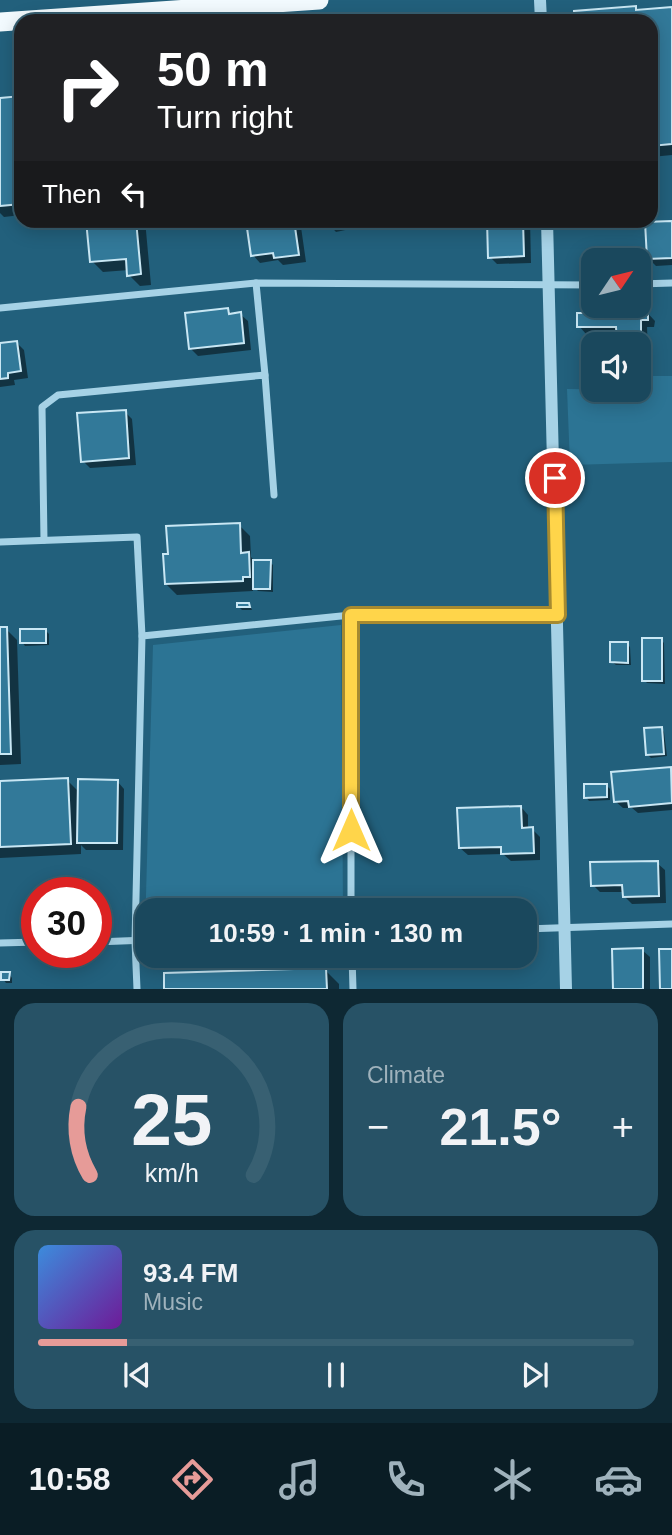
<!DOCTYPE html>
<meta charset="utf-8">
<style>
:root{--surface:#1a485d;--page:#275266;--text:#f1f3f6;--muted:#9fb2bc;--line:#386072;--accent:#e69b98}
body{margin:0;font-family:Helvetica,sans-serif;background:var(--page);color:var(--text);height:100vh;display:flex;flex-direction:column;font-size:26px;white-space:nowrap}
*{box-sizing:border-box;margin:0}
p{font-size:23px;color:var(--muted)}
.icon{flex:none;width:38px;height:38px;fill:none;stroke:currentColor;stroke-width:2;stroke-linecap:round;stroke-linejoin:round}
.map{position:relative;height:989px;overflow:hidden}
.side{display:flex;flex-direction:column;gap:14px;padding:14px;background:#0e2833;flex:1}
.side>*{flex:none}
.top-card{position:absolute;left:14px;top:14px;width:644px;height:214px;border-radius:21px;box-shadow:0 4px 18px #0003,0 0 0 2px var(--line);background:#202124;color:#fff;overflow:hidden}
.needle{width:46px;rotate:55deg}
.controls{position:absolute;left:581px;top:248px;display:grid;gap:14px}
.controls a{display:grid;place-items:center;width:70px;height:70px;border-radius:14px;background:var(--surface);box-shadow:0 4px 18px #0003,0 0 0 2px var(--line);font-size:35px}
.speed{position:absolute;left:21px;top:877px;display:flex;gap:14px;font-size:35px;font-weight:700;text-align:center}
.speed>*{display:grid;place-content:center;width:91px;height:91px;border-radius:50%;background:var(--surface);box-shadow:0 4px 18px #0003,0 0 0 2px var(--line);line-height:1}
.speed .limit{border:10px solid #d22;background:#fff;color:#111}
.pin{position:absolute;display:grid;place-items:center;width:60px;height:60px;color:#fff;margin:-30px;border:4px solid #fff;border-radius:50%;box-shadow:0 2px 7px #0007}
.me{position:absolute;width:77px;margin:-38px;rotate:0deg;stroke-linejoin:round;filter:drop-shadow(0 0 5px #0008)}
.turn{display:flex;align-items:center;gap:24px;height:147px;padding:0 28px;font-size:32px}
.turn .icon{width:91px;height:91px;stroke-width:2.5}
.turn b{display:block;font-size:49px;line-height:60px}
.then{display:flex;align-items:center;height:66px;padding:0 28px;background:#0003;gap:14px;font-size:26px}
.big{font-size:52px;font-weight:600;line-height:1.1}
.side .widget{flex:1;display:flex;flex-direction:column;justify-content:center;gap:10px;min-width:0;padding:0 24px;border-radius:21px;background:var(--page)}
.side .dial{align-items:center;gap:0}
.dial svg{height:182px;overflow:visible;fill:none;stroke:var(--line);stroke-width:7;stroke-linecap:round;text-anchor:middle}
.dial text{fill:var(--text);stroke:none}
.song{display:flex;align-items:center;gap:21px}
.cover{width:84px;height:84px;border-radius:10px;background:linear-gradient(135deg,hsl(210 70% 55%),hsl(280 70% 35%))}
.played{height:7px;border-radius:4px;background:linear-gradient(90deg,var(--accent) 15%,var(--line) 15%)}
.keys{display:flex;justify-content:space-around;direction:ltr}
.heat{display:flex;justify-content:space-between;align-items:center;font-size:38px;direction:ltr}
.side .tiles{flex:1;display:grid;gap:14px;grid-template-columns:1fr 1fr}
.widget:last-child{grid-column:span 2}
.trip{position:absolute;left:135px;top:898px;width:402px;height:70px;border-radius:21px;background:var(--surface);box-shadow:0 4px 18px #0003,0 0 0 2px var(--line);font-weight:600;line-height:70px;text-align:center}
.tab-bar{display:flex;height:112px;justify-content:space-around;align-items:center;background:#0a1d25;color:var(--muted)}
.tab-bar .icon{width:49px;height:49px}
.tab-bar .active{color:var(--accent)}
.tab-bar b{font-size:32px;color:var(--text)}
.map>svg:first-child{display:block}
</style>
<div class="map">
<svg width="672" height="989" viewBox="0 0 672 989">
<rect width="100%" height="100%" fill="#22607c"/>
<g fill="#2c7494">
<path d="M643,376h29v86l-102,3 -3,-76 72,1v-3h4z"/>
<path d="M341,625l2,285h-196v21h-2l8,-286z"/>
</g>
<g fill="#0007">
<path d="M635,7l4,4 33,-2v146l-21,2v-136h-75z"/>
<path d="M21,98v117l-17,2 -4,-4v-113z"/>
<path d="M88,220h57l6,65 -11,1 -11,-11v-5l-26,2 -11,-11z"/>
<path d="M253,220h47l6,42 -23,3 -5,-5 -18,3 -7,-8z"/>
<path d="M320,220h29l1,9 -14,3 -10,-11z"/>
<path d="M488,220h42l1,43 -34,1 -7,-7z"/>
<path d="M672,222v43l-16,1 -7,-7z"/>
<path d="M590,305h50l15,16 -1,6h-7l1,27h-9v-9l-21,-11h-32l-7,-8 11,-11z"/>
<path d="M228,310l5,5 7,-1 8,7 3,29 -53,6 -8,-8z"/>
<path d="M17,343l7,7 4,28 -14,2 1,5 -15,2v-42z"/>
<path d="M125,412l7,7 4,46 -46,3 -7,-7z"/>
<path d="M239,525l11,11 1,21 5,5h14l3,3v27l-15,-1 -5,-5v5l-76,4 -11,-11 3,-28z"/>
<path d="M249,604l3,6h-10l-3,-3z"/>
<path d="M0,629h6l11,11 4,124 -21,1z"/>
<path d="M45,630l4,4v11l-24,1 -3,-4z"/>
<path d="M661,640l3,3 1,41 -18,-1 -3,-3z"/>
<path d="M627,644l3,3 1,18h-15l-4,-3z"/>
<path d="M661,728l3,4 3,24 -16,2 -3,-3z"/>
<path d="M671,769l1,41 -34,3 -6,-5h-9l-8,-7z"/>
<path d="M67,780l12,12 38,-11 7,8 -1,61h-37l-5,-5v9l-81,4v-75z"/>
<path d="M606,785l4,4v11l-21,1 -3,-4z"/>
<path d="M521,807l7,8v14h4l8,8v23l-29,1 -8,-7 -35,1 -8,-7z"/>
<path d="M657,863l8,7 1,33 -34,1 -8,-8v-4h-24l-7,-7z"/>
<path d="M642,950l8,7v32h-36z"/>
<path d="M325,970l14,14v5h-173z"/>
<path d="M9,974l3,4v5h-6l-3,-4z"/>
</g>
<g fill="#327999" stroke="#c9e7f4" stroke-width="2">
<path d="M636,6v4l36,-3v137l-21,2v-125h-77v-10z"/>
<path d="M21,96v108l-21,2v-108z"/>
<path d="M86,220h50l5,54 -14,2 -1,-17 -36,3z"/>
<path d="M251,220h43l5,35 -25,3 -1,-5 -22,3 -4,-28 5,-1z"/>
<path d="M487,220h36l1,36 -36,2z"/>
<path d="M672,221v37l-25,1 -2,-37z"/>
<path d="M588,303h5v3h46l2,-3 -1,8h8v9h-7v27l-2,-2h-22l-1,-18h-39v-14h11z"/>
<path d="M228,308l1,6 12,-2 3,31 -55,6 -4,-36z"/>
<path d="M17,341l4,30 -13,2v5l-8,1v-36z"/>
<path d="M126,410l3,48 -48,4 -4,-49z"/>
<path d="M240,523l1,30 8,-1 1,25h-7v4l-78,3 -2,-30h5l-2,-28z"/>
<path d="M253,560h18l-1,29h-17z"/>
<path d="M237,603h12l1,4h-13z"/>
<path d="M0,627h7l4,127h-11z"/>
<rect x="20" y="629" width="26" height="14"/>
<rect x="642" y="638" width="20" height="43"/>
<path d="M610,642h18v21l-18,-1z"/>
<path d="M662,727l2,27 -18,1 -2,-27z"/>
<path d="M671,767l1,36 -43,4 -1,-6 -14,1 -3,-30z"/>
<path d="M68,778l3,66 -71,3v-66z"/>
<path d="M78,779l40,1 -1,63h-40z"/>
<path d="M584,784h23v13l-23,1z"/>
<path d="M521,806l1,22 11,-1 1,26 -33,1v-7l-42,1 -2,-40z"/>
<path d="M658,861l1,35 -36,1 -1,-12 -31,1 -1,-24z"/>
<path d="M643,948v41h-30l-1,-40z"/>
<path d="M659,949h13v40h-12z"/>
<path d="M326,968l1,21h-163v-16z"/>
<path d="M1,972h9l-1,8h-8z"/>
</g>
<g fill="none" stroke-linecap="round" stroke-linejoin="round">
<g stroke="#a6d2e6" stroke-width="7">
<path d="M256,283l9,92"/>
<path d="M639,284l33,-1"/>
<path d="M0,308l256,-25 337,2"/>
<path d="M44,540l-2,-133 16,-12 207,-20 9,120"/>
<path d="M0,542l137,-5 5,99"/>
<path d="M351,615v295"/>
<path d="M525,929l147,-5"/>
<path d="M96,942l51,-2"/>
<path d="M0,943l37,-1"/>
<path d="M352,956l1,33"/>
<path d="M137,989l-2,-48 7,-305 209,-21h206"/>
</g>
<g stroke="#a6d2e6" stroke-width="12">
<path d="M540,0l1,21"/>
<path d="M547,220l19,769"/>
</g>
<path stroke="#f2fafe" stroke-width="19" d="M0,22l319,-22"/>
</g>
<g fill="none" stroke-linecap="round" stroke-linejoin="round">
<g stroke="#a68a30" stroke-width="18">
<path id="route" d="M351,830v-215h207l-3,-137"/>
</g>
<use href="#route" stroke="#ffd54a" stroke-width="12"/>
</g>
</svg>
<div class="controls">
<a><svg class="needle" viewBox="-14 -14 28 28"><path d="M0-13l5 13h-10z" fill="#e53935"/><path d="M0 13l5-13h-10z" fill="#9fb2bc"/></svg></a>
<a><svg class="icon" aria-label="sound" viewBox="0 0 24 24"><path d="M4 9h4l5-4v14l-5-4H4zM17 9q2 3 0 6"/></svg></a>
</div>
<div class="speed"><div class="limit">30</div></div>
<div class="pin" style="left:555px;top:478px;background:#d93025"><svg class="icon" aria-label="arrive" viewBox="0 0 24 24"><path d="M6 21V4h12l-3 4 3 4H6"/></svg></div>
<svg class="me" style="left:351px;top:830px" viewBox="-20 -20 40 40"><path d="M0-17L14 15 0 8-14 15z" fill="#ffd54a" stroke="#fff" stroke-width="4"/></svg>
<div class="trip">10:59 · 1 min · 130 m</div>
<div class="top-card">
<div class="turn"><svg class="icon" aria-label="right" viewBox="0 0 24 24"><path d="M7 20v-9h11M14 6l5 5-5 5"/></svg><div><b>50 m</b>Turn right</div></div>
<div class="then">Then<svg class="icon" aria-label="left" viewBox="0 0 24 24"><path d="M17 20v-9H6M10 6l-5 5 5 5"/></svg></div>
</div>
</div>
<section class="side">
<div class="tiles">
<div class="widget dial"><svg viewBox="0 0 100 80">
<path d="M14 69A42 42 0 1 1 86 69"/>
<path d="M14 69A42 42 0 0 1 9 39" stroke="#e69b98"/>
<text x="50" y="56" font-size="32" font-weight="700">25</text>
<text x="50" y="72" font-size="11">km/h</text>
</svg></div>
<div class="widget"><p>Climate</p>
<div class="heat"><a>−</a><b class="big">21.5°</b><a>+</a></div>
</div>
<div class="widget">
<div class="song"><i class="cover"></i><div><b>93.4 FM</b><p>Music</p></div></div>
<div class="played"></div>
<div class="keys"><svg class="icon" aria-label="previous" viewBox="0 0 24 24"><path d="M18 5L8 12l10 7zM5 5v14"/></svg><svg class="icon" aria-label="pause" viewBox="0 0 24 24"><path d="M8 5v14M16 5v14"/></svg><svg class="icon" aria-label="next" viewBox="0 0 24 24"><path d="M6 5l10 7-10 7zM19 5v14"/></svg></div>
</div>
</div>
</section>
<nav class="tab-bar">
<b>10:58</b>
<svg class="icon active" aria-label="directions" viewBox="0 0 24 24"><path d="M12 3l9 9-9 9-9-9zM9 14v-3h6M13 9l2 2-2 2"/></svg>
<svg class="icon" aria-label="music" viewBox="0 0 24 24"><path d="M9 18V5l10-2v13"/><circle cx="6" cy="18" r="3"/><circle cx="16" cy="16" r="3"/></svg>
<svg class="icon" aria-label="phone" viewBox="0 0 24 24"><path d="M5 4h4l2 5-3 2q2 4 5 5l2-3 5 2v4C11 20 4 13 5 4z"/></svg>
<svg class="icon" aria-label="climate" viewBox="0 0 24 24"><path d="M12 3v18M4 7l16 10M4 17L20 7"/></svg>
<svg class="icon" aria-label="car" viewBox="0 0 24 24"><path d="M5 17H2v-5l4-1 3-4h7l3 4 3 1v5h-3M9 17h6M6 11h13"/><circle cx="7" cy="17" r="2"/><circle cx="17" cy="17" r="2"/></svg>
</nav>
